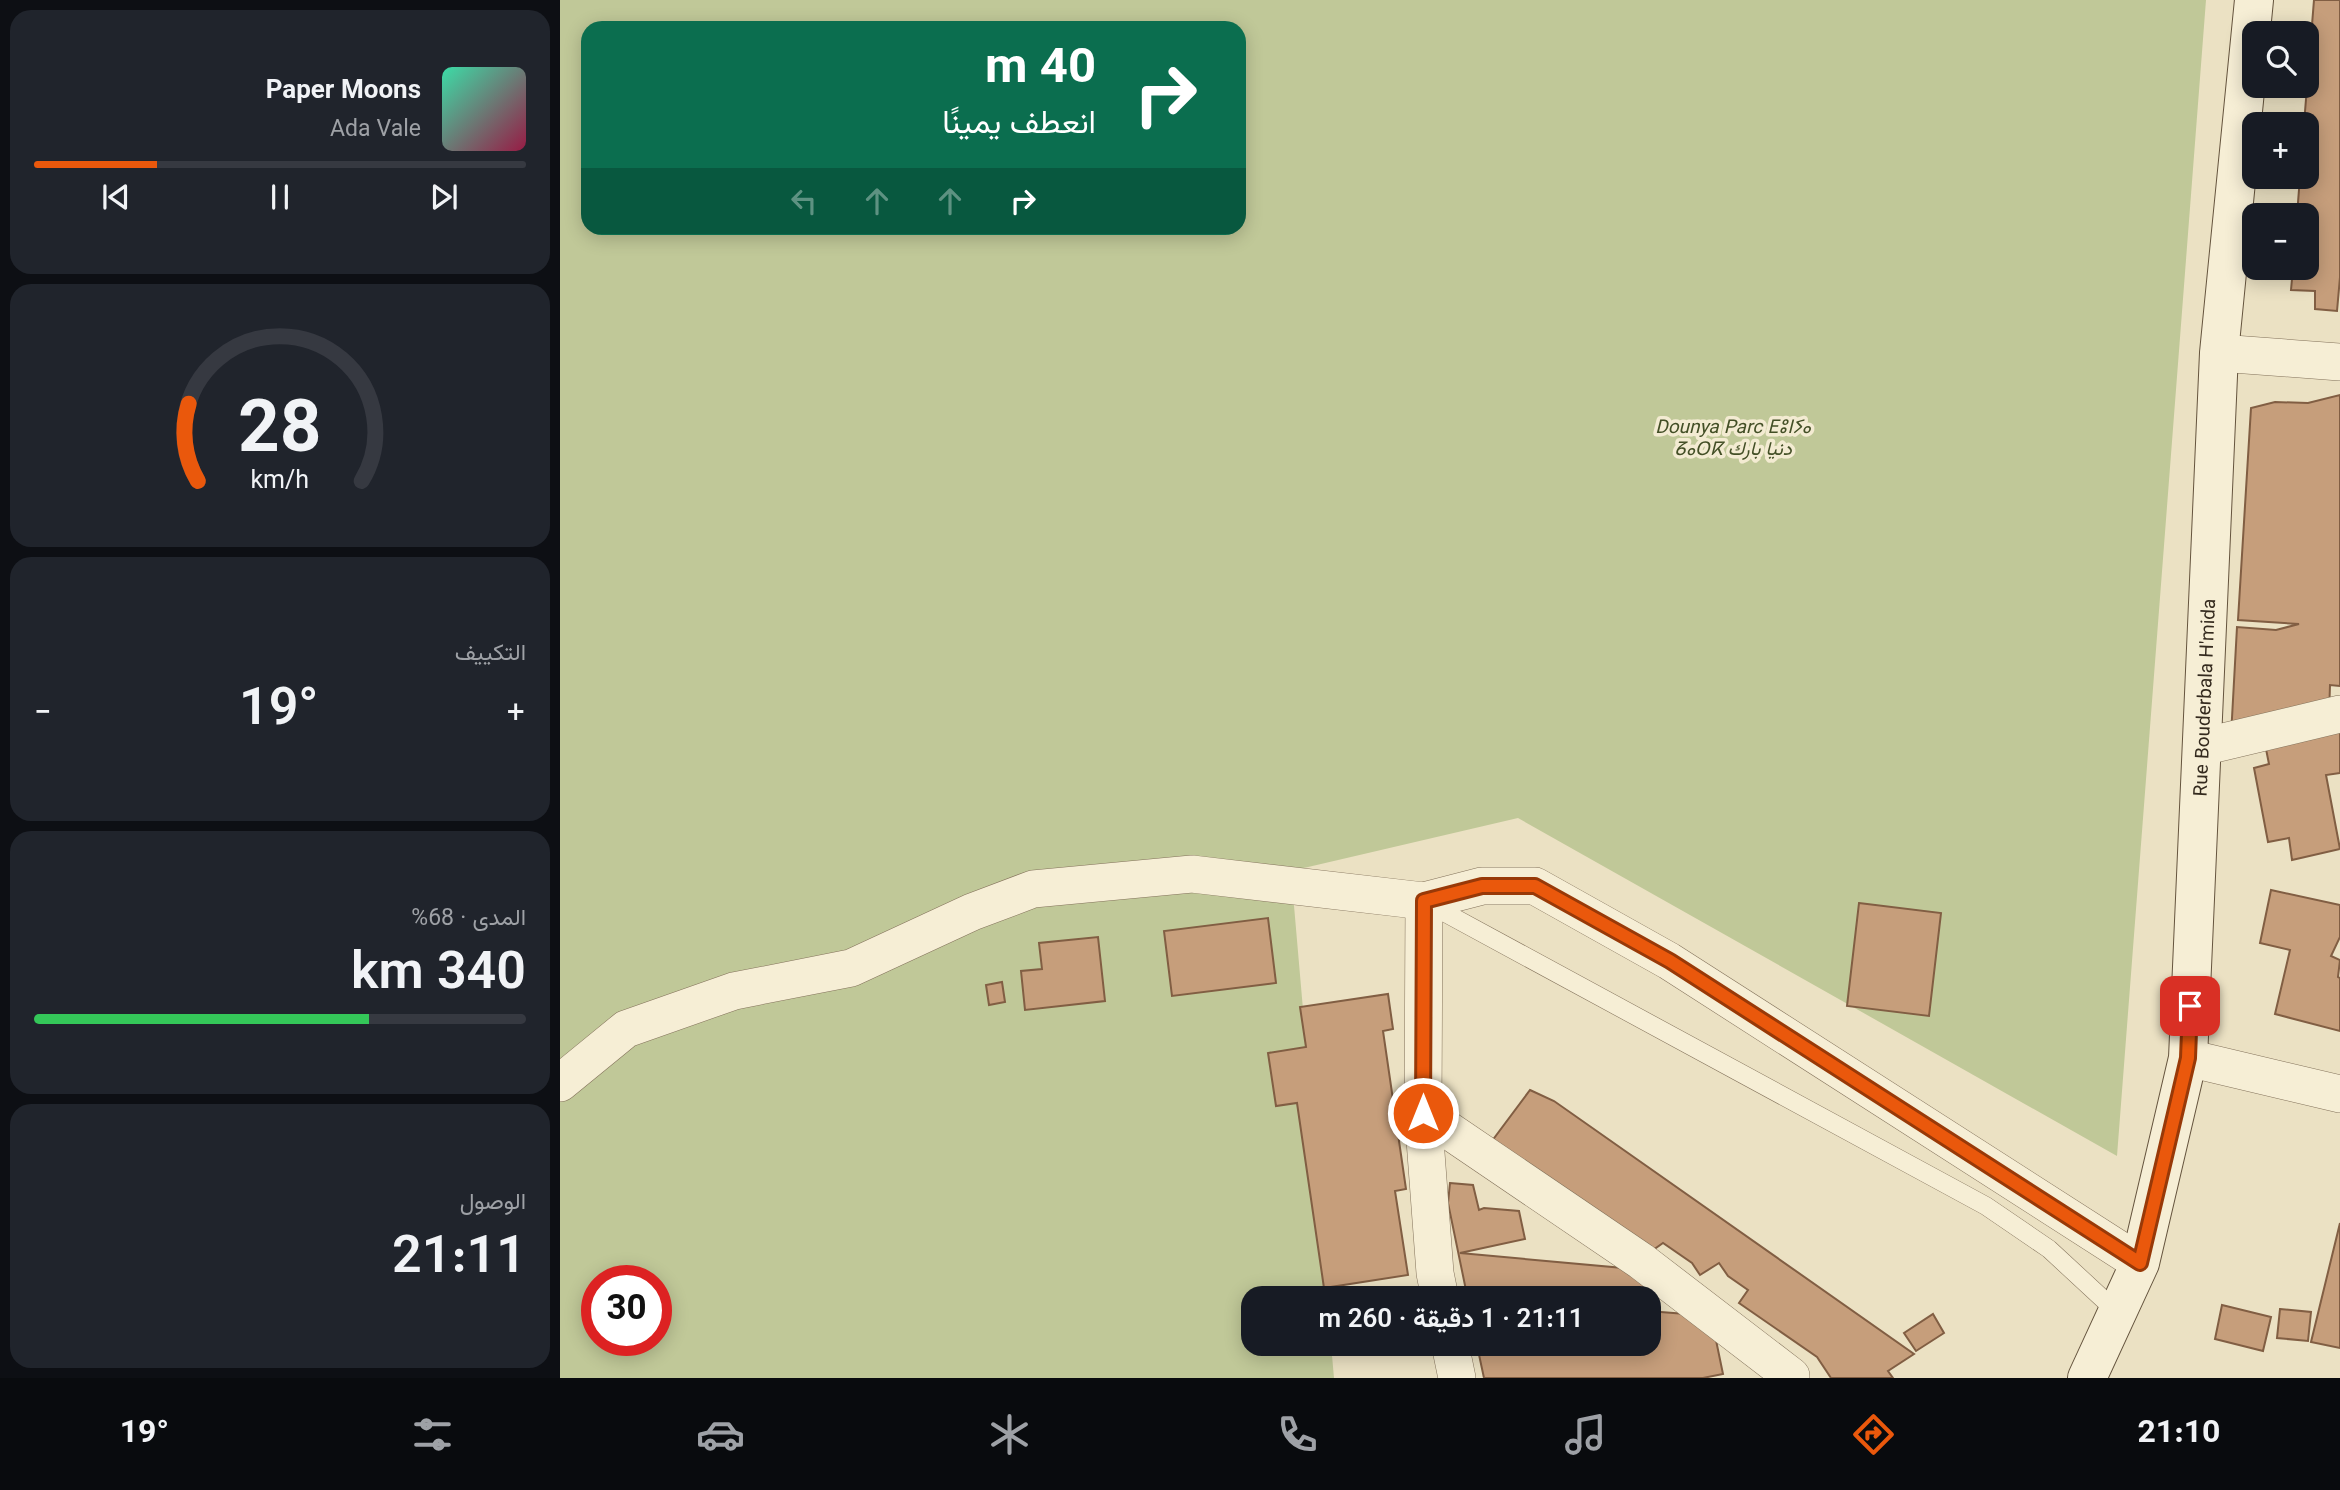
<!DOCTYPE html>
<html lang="ar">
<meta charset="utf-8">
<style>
:root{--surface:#171b24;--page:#20242c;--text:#f1f3f6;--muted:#9ea1a6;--line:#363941;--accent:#ea580c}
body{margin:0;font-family:Georgia,Vazirmatn,"Noto Sans Tifinagh",serif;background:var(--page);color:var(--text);direction:rtl;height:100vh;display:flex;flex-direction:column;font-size:26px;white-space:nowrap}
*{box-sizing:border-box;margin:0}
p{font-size:23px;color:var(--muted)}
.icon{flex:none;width:38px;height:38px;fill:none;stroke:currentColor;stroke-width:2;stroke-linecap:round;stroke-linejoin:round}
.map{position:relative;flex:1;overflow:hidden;direction:ltr}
.panel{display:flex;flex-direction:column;gap:10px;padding:10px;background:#0d0f14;width:560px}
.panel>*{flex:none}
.top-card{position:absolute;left:21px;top:21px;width:665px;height:214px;border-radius:21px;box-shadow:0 4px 18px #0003;direction:rtl;background:#0b6e4f;color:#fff;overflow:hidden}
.fabs{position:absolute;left:1682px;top:21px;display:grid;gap:14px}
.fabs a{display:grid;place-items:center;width:77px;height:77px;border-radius:14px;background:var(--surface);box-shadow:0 4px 18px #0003;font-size:35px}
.speed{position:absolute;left:21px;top:1265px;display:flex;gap:14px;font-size:35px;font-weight:700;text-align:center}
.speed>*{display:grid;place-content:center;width:91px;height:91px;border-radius:50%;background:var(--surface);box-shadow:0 4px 18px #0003;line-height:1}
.speed .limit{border:10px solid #d22;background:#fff;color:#111}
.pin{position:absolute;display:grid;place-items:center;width:60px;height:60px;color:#fff;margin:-30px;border-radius:14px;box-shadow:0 4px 10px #0006}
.me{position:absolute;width:77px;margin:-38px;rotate:0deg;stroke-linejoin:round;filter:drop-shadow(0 0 5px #0008)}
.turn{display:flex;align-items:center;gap:24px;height:147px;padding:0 35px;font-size:32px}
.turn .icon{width:91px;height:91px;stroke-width:2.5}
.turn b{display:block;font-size:49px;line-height:60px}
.lanes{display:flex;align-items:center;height:66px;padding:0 35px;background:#0003;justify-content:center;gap:35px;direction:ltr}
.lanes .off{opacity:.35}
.big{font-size:52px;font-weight:600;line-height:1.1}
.panel .widget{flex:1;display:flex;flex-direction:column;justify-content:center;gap:10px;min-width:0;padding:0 24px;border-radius:21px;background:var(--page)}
.panel .dial{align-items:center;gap:0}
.dial svg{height:182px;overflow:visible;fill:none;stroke:var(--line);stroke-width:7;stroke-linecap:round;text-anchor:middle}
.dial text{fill:var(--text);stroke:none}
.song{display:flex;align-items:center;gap:21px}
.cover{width:84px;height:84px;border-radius:10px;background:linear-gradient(135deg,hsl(160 70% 55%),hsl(340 70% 35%))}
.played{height:7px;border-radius:4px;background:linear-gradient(90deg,var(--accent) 25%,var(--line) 25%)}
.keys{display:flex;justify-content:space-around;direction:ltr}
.heat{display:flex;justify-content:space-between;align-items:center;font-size:38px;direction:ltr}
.charge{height:10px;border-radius:5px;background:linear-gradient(90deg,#34c759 68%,var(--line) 0)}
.trip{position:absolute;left:681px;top:1286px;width:420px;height:70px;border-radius:21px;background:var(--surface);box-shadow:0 4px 18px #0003;font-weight:600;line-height:70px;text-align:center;direction:rtl}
.tab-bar{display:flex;height:112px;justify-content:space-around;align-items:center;background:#090b0e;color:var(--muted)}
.tab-bar .icon{width:49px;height:49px}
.tab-bar .active{color:var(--accent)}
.tab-bar b{font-size:32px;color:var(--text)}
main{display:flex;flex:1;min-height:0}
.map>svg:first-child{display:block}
</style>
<main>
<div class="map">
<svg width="1780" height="1378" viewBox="0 0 1780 1378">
<rect width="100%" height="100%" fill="#ebe1c3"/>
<path fill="#c0c898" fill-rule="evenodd" d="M0,0h1646l-89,1156 -599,-338 -227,53 37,427h-75v46h78l3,34h-774zM28,28h651v200h-651zM37,1281h59v59h-59z"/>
<g fill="#c69e7b" stroke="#815e43" stroke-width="2">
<path d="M1754,0h26v277l-3,34 -22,-2v-18l-24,-1 2,-22h13v-53h-9l3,-38h6v-53h-2z"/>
<path d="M1780,395v291l-10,-1 -1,31 -98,20 6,-109 39,3 23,-6 -61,-4 13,-212 24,-6 33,1z"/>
<path d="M1780,715v58l-14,2 14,74 -48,11 -3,-22 -21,4 -14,-74 15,-4 -5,-25z"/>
<path d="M1711,890l69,15v32l-9,19 9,4 -2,17 2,1v53l-65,-17 15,-64 -30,-7z"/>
<path d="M1299,903l82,10 -12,103 -82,-10z"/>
<path d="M708,918l8,65 -104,13 -8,-65z"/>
<path d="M538,937l7,64 -80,9 -4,-39 21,-2 -3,-26z"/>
<path d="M442,982l3,20 -16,3 -3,-20z"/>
<path d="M828,994l5,35 -10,2 23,158 -11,2 13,84 -84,13 -27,-185 -21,3 -8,-53 38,-6 -6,-40z"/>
<path d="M970,1090l24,11 360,253 -26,17 5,7h-62l-14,-21 -78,-54 9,-13 -20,-14 -9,-13 -19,12 -8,-12 -29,-20 -17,12 -160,-106z"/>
<path d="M890,1183l23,2 6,25 5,-2 35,3 6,28 -65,14 185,17 -3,28h-187l12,-3 -19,-92z"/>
<path d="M1780,1223v125l-29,-6z"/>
<path d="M1662,1305l49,12 -8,34 -48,-12z"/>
<path d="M1720,1309l31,3 -3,29 -31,-3z"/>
<path d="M1088,1311l63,5 12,58 -20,4h-219l-6,-28 18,-4 -22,-2h174z"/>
<path d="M1373,1314l11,19 -28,18 -12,-18z"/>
</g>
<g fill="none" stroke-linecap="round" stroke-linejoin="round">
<g stroke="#83725b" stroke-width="19">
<path id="service" d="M867,903l559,303 63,43 68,63"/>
</g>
<g stroke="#83725b" stroke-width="38">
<g id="minor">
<path d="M1659,353l121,9"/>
<path d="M1642,747l138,-33"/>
<path d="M1628,1058l152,36"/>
<path d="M0,1083l66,-54 108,-38 117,-23 121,-56 61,-23 159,-15 232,27"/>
<path d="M863,1113l218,148 150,115v2"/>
<path d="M880,1298l-5,-25 -12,-160 1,-212 58,-15h53l134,75 471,302"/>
<path d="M890,1344l7,34"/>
</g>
</g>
<g stroke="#65543e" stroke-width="40">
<g id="secondary">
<path id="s1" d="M1527,1378l53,-115 48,-205 31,-705 35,-353"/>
</g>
</g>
<use href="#service" stroke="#f6eed5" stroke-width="18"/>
<use href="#minor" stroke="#f6eed5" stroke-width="37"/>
<use href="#secondary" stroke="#f6eed5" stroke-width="38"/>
</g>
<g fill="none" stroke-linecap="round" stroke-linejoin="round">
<g stroke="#983908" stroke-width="18">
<path id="route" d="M863,1113l1,-212 58,-15h53l135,75 470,302 48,-205 2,-52"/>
</g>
<use href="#route" stroke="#ea580c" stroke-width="12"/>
</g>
<g text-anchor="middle" stroke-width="7" stroke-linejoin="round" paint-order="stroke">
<g font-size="19" font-style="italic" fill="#434f26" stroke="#f3ebd2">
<text x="1173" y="433">Dounya Parc ⴹⵓⵏⵢⴰ<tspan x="1173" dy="22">ⵒⴰⵔⴽ دنيا بارك</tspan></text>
</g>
<g font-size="19" fill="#342a1e" stroke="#f3ebd2">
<text dy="7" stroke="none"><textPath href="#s1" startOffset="698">Rue Bouderbala H'mida</textPath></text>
</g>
</g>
</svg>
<div class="fabs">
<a><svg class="icon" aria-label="search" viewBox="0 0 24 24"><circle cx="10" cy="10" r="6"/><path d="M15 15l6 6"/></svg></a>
<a>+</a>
<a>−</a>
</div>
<div class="speed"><div class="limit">30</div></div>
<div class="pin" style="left:1630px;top:1006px;background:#d93025"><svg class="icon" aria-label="arrive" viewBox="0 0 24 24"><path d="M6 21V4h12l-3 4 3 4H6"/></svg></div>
<svg class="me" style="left:863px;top:1113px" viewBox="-20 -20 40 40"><circle r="17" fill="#ea580c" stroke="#fff" stroke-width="3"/><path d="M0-11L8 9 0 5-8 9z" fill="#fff"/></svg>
<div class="trip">21:11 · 1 دقيقة · 260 m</div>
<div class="top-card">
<div class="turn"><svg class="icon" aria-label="right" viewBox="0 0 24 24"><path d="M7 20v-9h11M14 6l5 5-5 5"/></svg><div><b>40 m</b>انعطف يمينًا</div></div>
<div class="lanes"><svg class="icon off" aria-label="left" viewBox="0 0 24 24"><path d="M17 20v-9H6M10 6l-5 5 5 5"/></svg><svg class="icon off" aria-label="ahead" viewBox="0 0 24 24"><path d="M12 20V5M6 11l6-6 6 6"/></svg><svg class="icon off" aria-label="ahead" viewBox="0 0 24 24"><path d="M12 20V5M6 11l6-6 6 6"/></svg><svg class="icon" aria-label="right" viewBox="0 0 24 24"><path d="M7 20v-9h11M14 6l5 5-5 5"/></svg></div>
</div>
</div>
<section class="panel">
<div class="widget">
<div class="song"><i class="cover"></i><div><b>Paper Moons</b><p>Ada Vale</p></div></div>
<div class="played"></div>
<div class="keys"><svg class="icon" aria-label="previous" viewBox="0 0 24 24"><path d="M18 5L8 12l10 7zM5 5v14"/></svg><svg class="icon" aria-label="pause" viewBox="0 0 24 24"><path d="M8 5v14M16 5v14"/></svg><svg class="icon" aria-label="next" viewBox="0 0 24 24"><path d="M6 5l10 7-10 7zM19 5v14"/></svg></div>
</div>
<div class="widget dial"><svg viewBox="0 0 100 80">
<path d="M14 69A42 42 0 1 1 86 69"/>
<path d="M14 69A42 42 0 0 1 10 35" stroke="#ea580c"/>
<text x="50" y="56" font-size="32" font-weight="700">28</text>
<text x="50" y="72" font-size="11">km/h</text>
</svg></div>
<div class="widget"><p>التكييف</p>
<div class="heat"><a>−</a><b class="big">19°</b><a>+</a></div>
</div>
<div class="widget"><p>المدى · 68%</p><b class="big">340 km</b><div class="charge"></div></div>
<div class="widget"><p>الوصول</p><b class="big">21:11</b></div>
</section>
</main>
<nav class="tab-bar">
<b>21:10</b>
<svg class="icon active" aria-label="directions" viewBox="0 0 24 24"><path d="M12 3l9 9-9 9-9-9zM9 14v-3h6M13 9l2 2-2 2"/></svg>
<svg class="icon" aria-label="music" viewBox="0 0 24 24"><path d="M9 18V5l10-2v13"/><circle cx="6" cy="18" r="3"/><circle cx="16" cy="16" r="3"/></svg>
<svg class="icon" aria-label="phone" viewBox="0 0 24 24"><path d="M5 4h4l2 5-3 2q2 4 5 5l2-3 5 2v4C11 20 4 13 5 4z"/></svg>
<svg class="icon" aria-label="climate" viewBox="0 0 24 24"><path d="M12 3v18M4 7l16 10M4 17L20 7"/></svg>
<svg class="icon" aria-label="car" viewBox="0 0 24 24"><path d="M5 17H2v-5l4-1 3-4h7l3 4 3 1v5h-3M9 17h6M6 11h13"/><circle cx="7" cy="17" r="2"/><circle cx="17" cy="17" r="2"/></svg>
<svg class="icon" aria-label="filters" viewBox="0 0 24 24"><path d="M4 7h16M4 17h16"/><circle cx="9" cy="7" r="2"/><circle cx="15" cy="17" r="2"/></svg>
<b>19°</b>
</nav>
